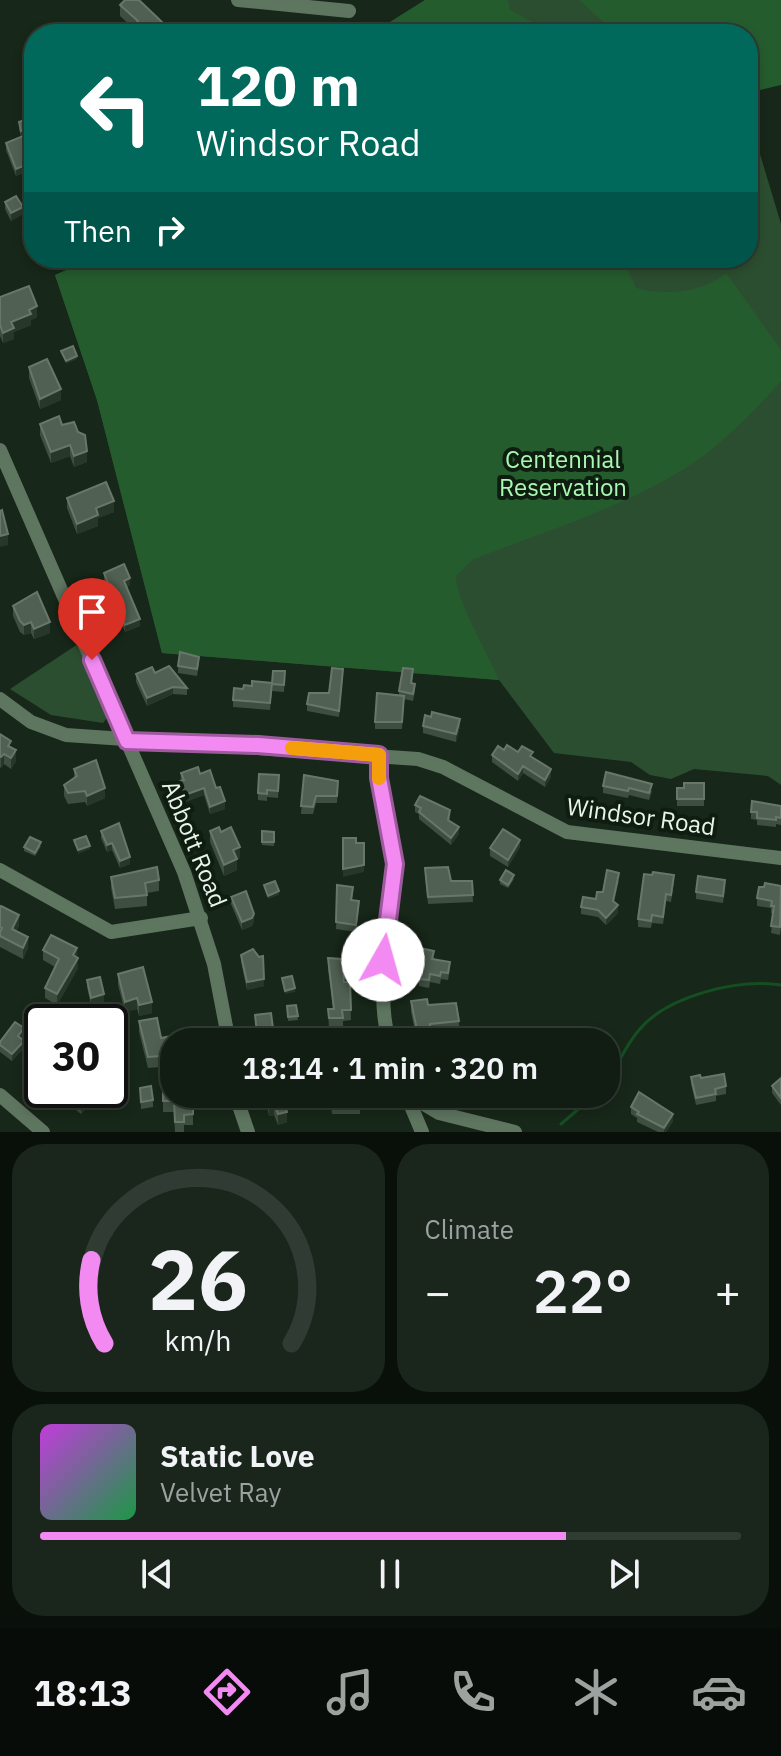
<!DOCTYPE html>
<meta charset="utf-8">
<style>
:root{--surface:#111d13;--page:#1a261c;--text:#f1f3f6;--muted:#9ca2a0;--line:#303b33;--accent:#f28af2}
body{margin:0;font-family:"IBM Plex Sans",sans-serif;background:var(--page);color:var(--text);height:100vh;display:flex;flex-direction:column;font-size:30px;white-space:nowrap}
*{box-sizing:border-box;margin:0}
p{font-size:26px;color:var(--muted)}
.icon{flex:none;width:44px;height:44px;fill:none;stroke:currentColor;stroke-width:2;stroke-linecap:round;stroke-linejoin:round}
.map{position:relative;height:1132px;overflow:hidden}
.details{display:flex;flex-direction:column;gap:12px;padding:12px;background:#09100a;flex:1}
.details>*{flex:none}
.guide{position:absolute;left:24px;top:24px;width:734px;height:244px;border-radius:32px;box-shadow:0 4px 12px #0003,0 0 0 2px var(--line);background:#00695c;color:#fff;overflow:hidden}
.speed{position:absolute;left:24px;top:1004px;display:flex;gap:16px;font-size:40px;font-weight:700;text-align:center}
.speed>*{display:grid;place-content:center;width:104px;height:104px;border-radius:50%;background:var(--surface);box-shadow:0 4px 12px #0003,0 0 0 2px var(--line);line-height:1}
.speed .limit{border:4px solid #111;border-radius:12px;background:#fff;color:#111}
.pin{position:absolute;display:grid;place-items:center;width:68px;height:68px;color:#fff;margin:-82px -34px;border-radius:50% 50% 50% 0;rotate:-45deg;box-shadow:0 0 8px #0007}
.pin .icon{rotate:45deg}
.me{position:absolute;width:88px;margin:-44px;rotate:7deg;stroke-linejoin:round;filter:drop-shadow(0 0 6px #0008)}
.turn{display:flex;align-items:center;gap:28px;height:168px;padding:0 40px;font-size:36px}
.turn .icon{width:104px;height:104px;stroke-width:2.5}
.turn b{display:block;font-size:56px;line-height:68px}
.then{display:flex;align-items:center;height:76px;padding:0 40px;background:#0003;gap:16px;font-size:30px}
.big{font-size:60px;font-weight:600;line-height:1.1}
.details .card{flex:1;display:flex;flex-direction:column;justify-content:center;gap:12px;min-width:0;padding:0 28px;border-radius:32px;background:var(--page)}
.details .dial{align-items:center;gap:0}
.dial svg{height:208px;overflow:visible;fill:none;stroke:var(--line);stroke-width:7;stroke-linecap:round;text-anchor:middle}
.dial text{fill:var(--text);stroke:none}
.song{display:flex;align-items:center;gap:24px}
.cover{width:96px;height:96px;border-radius:12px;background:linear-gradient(135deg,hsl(290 70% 55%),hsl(140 70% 35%))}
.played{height:8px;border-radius:4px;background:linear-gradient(90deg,var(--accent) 75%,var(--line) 75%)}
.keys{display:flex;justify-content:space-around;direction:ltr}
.heat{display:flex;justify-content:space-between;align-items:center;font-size:44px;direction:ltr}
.details .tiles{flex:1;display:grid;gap:12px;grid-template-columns:1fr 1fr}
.card:last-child{grid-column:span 2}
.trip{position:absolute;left:160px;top:1028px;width:460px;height:80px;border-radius:32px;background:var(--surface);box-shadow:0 4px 12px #0003,0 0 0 2px var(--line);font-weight:600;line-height:80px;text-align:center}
.tabs{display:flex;height:128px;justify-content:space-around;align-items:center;background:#070c08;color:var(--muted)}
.tabs .icon{width:56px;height:56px}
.tabs .active{color:var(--accent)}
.tabs b{font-size:36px;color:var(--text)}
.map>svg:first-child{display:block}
</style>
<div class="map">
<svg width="781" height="1132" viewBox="0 0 781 1132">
<rect width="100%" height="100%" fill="#172719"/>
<g fill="#2c4e30">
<path d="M425,0h289l10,34h-353z"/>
<path d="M748,114l33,110v561l-13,-9 -74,-7 -23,10 -21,-4 -19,-13 -77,-9 -55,-73 -337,-27 -65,-253 -42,-125 39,-17h654z"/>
<path d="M78,644l31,71 -6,8 -52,-8 -41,-26z"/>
</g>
<g fill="#255c2e">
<path d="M425,0h83l2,10 22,12 8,12h-169z"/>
<path d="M579,0h202v85l-33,8v-59h-131z"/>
<path d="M94,258h528l14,30c28,8 68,5 90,-15l55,77v31c-19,22 -52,55 -75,73 -68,50 -157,75 -234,106l-16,16c0,25 32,77 43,104l-337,-27 -65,-253 -42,-125z"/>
</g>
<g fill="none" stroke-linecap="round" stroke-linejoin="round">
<g stroke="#154f21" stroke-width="3">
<path d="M606,1082c12,-16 19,-36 33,-52 29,-35 99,-51 142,-45"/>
<path d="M561,1124l35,-30"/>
</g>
<g stroke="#5e7560" stroke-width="14">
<path d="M238,0l111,11"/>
<path d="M0,450l184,422 30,92 15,78"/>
<path d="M0,699l31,23 35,13 352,24 25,8 124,65 214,26"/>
<path d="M379,755c-2,37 16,72 16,110 0,60 -22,116 -6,177"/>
<path d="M0,870l111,62 90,-14"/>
<path d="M235,1094l13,38"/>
<path d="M406,1094l16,38"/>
<path d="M407,1094l32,19 76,19"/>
<path d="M0,1095l43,37"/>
</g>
</g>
<g fill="#3e4e40">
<path d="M120,5l42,28 -1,1h-32v-3l3,-4 -12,-11z"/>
<path d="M19,122h15v12l-10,3 9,32 -17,7 -10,-26v-7l15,-6 -2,-8z"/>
<path d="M5,202l18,12 -12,7 -6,-12z"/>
<path d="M0,297l37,20 -6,3v5l-17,7v7l-11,4 -3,-7z"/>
<path d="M29,367l32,33 -21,9 -11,-31z"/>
<path d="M40,424l22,1 25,37 -13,5 -4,-11 -19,7 -11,-28z"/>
<path d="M67,498l47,14 -16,6v8l-21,8 -10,-26z"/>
<path d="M104,573l26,12 -3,2 13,39 -15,6 -21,-52z"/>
<path d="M13,606l37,27 -16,6 -3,-6 -7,2 -4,-3 -7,-16z"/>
<path d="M199,664l-2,12 -19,-3v-7z"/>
<path d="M273,671h12l-1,21 -12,-1z"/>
<path d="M155,673l32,15v7l-14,-1 -26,12 -11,-24v-8z"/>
<path d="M343,675l-4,42 -32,-6v-7l22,-11z"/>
<path d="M413,676l-1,7 3,8 -2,10 -9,-2 -2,30h-27v-7l24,-27v-4z"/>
<path d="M243,689l29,1 -2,20 -37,-3v-7z"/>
<path d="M423,726h37l-4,16 -33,-9z"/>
<path d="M0,734l11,13 5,14 -5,8 -7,-5 -3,4 -1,-1z"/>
<path d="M504,750l14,2 15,6 18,19 -6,10 -22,-14 -5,8 -26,-19v-7z"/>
<path d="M74,769l31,29 -18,8 -2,-4 -17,2 -4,-8v-11l10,-7z"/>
<path d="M181,773l19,1 16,14 9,21 -15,5 -6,-19 -19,7 -5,-14z"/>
<path d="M304,775l34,13 -1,15h-21l-3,11h-12z"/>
<path d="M279,783l-1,15 -11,-1v4l-9,-1v-7z"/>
<path d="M704,783v23h-27v-18h7z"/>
<path d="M603,786l49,5 -3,9 -20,-5 -1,3 -25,-5z"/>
<path d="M415,805l35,12 -1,3 10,14 -8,11 -32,-26v-5l-4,-2z"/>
<path d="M781,806v19l-5,-1v3l-19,-2v-5l-6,-1v-7z"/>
<path d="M101,831l29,33 -10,4 -8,-18 -5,2 -6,-14z"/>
<path d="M210,831l11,1 19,26 -3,1v11l-13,6 -14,-34z"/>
<path d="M262,831l12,1v14l-12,-1z"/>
<path d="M41,846l-6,10 -11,-5v-4z"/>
<path d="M520,847l-12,20 -18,-11v-8z"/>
<path d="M425,876l26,5h21l1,21 -45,2z"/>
<path d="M111,877l48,3v11l-12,2v13l-32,3 -4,-21z"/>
<path d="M514,879l-6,9 -8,-4v-4z"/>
<path d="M619,880l-5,22 4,11 -12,12 -8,-8 -17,-3v-7l15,-8z"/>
<path d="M674,882l-3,20 -5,-1 -3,23 -11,-1 -1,5 -13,-1v-8z"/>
<path d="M337,885l16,9 -1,6 7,8 -3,24 -20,-3z"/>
<path d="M781,886v41l-1,8 -9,-2 2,-19 -2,-1v-5l-14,-2v-8l7,-11z"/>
<path d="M725,887l-2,16 -27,-4v-7z"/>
<path d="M231,897l23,24 -2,5 -10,4 -11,-26z"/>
<path d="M0,908l19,18 -3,5 12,17 -5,11 -23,-12z"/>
<path d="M420,948l30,21 -2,11 -7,-1 -1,5 -10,-2 -1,6 -10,-2z"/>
<path d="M43,950l35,18 -21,37 -12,-7v-10l10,-21 -12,-7z"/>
<path d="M241,955l23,31 -17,4 -6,-28z"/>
<path d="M328,958l16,24h6l1,38 -8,1v8h-14l-1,-20h5l-5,-40z"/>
<path d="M118,974l34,39 -13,3 -2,-7 -12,3 -7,-27z"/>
<path d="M87,980l17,22 -13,3 -4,-18z"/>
<path d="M411,1001l48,20v11l-29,3v5l-13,1 -6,-29z"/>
<path d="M296,1005l2,15 -10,1 -1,-15z"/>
<path d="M255,1015l19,21v6h-16z"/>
<path d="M139,1021l22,17 13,4v24l-26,2 -9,-36z"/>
<path d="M24,1036l-3,3 3,9 -12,13 -12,-9v-10z"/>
<path d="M691,1077l10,1 25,8v8l-10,2v5l-20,4 -5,-21z"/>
<path d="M781,1078v27l-9,-12v-7z"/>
<path d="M140,1088l13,12v7l-12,2z"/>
<path d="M55,1090h41v7l-15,17 -26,-22z"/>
<path d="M163,1091l30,3v31h-9v7h-9l-1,-20h-11z"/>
<path d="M264,1094h21l2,6v22l-9,3 -4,-10 -5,1z"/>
<path d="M330,1094h35v6h-5v14h-28z"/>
<path d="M485,1094h37l-2,6 -12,-3 -1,5 -22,-6z"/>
<path d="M545,1094h12l-2,6 -10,-2z"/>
<path d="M631,1107l42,14 -7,11h-8l-21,-10v-4l-6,-4z"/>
</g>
<g fill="#273729">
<path d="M162,22v11l-1,1h-10z"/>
<path d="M34,127v7l-13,4v-7z"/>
<path d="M33,162v7l-17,7v-7z"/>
<path d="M23,207v7l-12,7v-8z"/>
<path d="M37,306v11l-6,3v5l-17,7v7l-11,4v-10l8,-11 18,-12z"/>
<path d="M77,356v3l-11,5v-3z"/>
<path d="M61,389v11l-21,9v-10z"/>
<path d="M70,445v11l-19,7v-11z"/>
<path d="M87,451v11l-13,5v-11z"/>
<path d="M114,501v11l-16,6v8l-21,8v-10l19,-16z"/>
<path d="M8,534v11l-8,2v-11z"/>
<path d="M130,578v7l-6,3v-7z"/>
<path d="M140,619v7l-15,6v-7z"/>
<path d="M31,622v11l-7,2v-10z"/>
<path d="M50,622v11l-16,6v-10z"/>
<path d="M173,687v7l-26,12v-8z"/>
<path d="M460,719v7l-4,16v-8z"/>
<path d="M16,750v11l-5,8v-11z"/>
<path d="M4,754v10l-3,4v-11z"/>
<path d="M523,766v7l-5,8v-7z"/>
<path d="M551,769v8l-6,10v-7z"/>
<path d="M105,788v10l-18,8v-10z"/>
<path d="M204,788v7l-19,7v-7z"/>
<path d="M225,801v8l-15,5v-7z"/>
<path d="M459,827v7l-8,11v-7z"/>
<path d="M520,840v7l-12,20v-7z"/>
<path d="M112,843v7l-5,2v-7z"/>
<path d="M90,846v3l-12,5v-4z"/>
<path d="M240,847v11l-3,1v11l-13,6v-11l9,-15z"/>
<path d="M130,857v7l-10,4v-7z"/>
<path d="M364,865v7l-21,5v-8z"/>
<path d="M279,891v4l-11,4v-3z"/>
<path d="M618,905v8l-12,12v-7z"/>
<path d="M254,914v7l-2,5 -10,4v-8z"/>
<path d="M19,915v11l-7,13v-10z"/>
<path d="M28,937v11l-5,11v-11z"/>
<path d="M77,948l1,20 -21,37v-11z"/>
<path d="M264,979v7l-17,4v-8z"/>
<path d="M295,988v4l-10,2v-3z"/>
<path d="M104,994v8l-13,3v-7z"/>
<path d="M137,998v11l-12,3v-10z"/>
<path d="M152,1002v11l-13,3v-11z"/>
<path d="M24,1028v8l-6,7v-7z"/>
<path d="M24,1041v7l-12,13v-7z"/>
<path d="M93,1090h3v7l-15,17v-11z"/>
<path d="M274,1104v11l-5,1v-11z"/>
<path d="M287,1112v10l-9,3v-11z"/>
<path d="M673,1114v7l-7,11h-2v-4z"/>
</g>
<g fill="#506052" stroke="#68776a" stroke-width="2">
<path d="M125,0h14l23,22 -11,12h-18l-4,-3 9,-10 -18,-16z"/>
<path d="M177,30l38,4h-39z"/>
<path d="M33,117l1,10 -13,4 -2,-9z"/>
<path d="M23,136l10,26 -17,7 -10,-26z"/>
<path d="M16,196l7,11 -12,6 -6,-11z"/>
<path d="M29,286l8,20 -8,4 2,4 -20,8 3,6 -11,5 -3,-8v-28z"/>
<path d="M73,346l4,10 -11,5 -5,-10z"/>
<path d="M47,359l14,30 -21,10 -11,-32z"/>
<path d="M59,416l3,9 12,-3 4,10 7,3 2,16 -13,5 -4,-11 -19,7 -11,-28z"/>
<path d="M106,482l8,19 -18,7 2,7 -21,9 -10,-26z"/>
<path d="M2,510l6,24 -8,2v-25z"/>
<path d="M124,564l6,14 -6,3 16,38 -15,6 -21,-52z"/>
<path d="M37,592l13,30 -16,7 -3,-7 -7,3 -4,-4 -7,-15z"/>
<path d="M180,652l19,5 -2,12 -19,-3z"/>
<path d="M169,666l18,22 -14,-1 -26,11 -11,-24 16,-7 3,6z"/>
<path d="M332,668l11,1 -4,42 -32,-7 2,-11h20z"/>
<path d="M403,668l10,1 -2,14 4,1 -2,10 -14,-3z"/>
<path d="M273,671h12l-1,14 -12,-1z"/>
<path d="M252,681l20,2 -2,20 -37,-3 1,-12 9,1 1,-4 8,1z"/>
<path d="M377,693l27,3 -2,26h-27z"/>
<path d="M432,712l28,7 -4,15 -33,-8 2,-11 6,2z"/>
<path d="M0,734l11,7 -3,5 8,4 -5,8 -7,-4 -3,3h-1z"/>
<path d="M507,745l11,7 4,-6 11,6 -3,4 21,13 -6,11 -22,-14 -5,8 -26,-19 6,-9 6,4z"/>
<path d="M96,760l9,28 -18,8 -2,-5 -17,2 -4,-8 13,-9 -3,-7z"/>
<path d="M198,767l2,7 10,-4 6,18 4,-1 5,14 -15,6 -6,-19 -19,7 -5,-14 4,-1 -3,-7z"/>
<path d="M606,772l46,12 -3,9 -20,-5 -1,3 -25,-5z"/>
<path d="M259,774l20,1 -1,16 -11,-1v4l-9,-1z"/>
<path d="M304,775l34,6 -1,15h-21l-3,11 -12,-1z"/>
<path d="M684,783h20v16h-27v-11h7z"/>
<path d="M420,796l30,14 -2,10 11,7 -8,11 -32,-26 2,-4 -6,-3z"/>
<path d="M752,801l29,5v12l-5,-1v3l-19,-2v-6h-6z"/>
<path d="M119,823l11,34 -10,4 -8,-18 -5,2 -6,-14z"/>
<path d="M219,827l2,5 10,-5 9,20 -7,3 4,9 -13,6 -14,-34z"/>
<path d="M503,829l17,11 -12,20 -18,-12z"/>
<path d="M262,831l12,1v10h-12z"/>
<path d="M86,836l4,10 -12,4 -4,-10z"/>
<path d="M30,837l11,5 -6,11 -11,-6z"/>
<path d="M343,838h13v5h8v22l-21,4z"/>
<path d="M157,867l2,13 -14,3 2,12 -32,3 -4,-21z"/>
<path d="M448,867l3,14h21l1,14 -45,2 -3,-29z"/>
<path d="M506,870l8,5 -6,10 -8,-5z"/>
<path d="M607,870l12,3 -6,28 5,4 -12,13 -8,-8 -17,-3 2,-10 13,2 1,-7h6z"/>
<path d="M653,872l21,3 -3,20 -5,-1 -3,23 -11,-2 -1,6 -13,-2 6,-45 8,1z"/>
<path d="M698,876l27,4 -2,16 -27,-4z"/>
<path d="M275,881l4,10 -11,5 -4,-11z"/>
<path d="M765,883l16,3 -1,41 -9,-1 3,-20h-3l1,-5 -15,-3 2,-11h5z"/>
<path d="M337,885l16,2 -2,13 8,1 -3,24 -20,-3z"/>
<path d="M246,891l8,23 -2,4 -10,4 -11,-25z"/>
<path d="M1,906l18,9 -7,14 16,8 -5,11 -23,-12v-4l2,-4 -2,-1v-19z"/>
<path d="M51,935l26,13 -4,7 5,3 -21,36 -12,-6 14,-29 -16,-9z"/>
<path d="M420,948l14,3 -2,8 18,3 -2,11 -7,-1 -1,4 -10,-2 -1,6 -10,-1z"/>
<path d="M253,949l6,8 4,-1 1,23 -17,3 -6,-27z"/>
<path d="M328,958l14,1 2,23h6l1,28h-9l1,8h-14l-1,-9h6z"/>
<path d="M143,967l9,35 -13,3 -2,-7 -12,4 -7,-28z"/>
<path d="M292,976l3,12 -10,3 -3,-13z"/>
<path d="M100,977l4,17 -13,4 -4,-18z"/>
<path d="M427,999l1,6 28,-2 3,18 -29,3v5l-13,1 -6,-29z"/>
<path d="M296,1005l2,11 -10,1 -1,-11z"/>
<path d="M271,1013l3,23 -6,1 1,5h-11l-3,-27z"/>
<path d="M157,1018l4,20 21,-4 2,8h-10v13l-26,2 -9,-36z"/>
<path d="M15,1022l9,6 -6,8 6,5 -12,13 -12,-9v-3z"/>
<path d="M724,1074l2,12 -11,3 1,5 -20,4 -5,-21 9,-2 1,3z"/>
<path d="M781,1078v20l-9,-12z"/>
<path d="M151,1086l2,14 -12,2 -1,-14z"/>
<path d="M65,1090h28l-12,13z"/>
<path d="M163,1091h11v3h19v20l-9,1v7h-9l-1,-21h-11z"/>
<path d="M639,1092l34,22 -9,14 -27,-14 2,-2 -8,-5z"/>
<path d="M266,1094h19l2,6 -3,1 3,11 -9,2 -4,-10 -5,1z"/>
<path d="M330,1094h30v10h-28z"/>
</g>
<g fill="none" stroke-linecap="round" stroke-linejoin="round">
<g stroke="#9d5a9d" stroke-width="20">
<path id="route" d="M92,660l35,81 131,4 121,10v23l16,86 -12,96"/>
</g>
<use href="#route" stroke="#f28af2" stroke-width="14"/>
<path stroke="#f59e0b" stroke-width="14" d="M292,748l87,7v23"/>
</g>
<g text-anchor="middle" stroke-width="8" stroke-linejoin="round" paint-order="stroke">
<g font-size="24" fill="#a8f8b1" stroke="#0e1d10">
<text x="563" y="468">Centennial<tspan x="563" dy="28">Reservation</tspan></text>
</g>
<g font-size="24" fill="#e9f4ea" stroke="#0e1d10">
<text transform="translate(641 817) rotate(8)" y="8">Windsor Road</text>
<text transform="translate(194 844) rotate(68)" y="8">Abbott Road</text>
</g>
</g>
</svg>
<div class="speed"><div class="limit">30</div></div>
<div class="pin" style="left:92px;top:660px;background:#d93025"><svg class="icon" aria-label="arrive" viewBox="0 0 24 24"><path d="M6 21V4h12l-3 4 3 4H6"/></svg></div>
<svg class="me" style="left:383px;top:960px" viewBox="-20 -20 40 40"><circle r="19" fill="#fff"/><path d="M0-13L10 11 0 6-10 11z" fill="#f28af2"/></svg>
<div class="trip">18:14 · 1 min · 320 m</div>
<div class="guide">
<div class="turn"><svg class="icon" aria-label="left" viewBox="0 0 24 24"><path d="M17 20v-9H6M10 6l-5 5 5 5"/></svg><div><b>120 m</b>Windsor Road</div></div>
<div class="then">Then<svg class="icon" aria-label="right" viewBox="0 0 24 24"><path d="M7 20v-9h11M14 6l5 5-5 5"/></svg></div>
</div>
</div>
<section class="details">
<div class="tiles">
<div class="card dial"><svg viewBox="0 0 100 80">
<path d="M14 69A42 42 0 1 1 86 69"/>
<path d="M14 69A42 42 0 0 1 9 37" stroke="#f28af2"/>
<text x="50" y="56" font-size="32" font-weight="700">26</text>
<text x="50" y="72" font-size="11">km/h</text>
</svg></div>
<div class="card"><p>Climate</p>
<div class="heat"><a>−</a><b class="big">22°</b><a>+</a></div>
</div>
<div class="card">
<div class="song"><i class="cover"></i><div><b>Static Love</b><p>Velvet Ray</p></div></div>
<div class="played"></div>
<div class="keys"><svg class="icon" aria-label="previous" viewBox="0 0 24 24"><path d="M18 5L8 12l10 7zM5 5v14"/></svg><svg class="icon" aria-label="pause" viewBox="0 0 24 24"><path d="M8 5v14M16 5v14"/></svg><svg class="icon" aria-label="next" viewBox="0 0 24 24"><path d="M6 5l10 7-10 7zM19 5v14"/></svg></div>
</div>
</div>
</section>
<nav class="tabs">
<b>18:13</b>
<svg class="icon active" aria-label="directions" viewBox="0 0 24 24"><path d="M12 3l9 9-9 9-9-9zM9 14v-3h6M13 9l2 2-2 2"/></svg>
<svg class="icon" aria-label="music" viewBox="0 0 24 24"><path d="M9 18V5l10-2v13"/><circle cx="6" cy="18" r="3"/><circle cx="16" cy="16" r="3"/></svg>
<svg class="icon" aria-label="phone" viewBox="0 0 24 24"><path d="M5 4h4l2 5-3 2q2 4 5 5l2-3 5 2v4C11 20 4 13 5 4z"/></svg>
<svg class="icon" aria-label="climate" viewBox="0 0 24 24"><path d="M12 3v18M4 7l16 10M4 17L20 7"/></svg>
<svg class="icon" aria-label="car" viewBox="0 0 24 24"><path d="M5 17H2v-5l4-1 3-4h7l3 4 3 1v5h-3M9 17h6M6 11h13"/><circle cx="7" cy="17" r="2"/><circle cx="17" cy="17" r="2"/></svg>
</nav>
